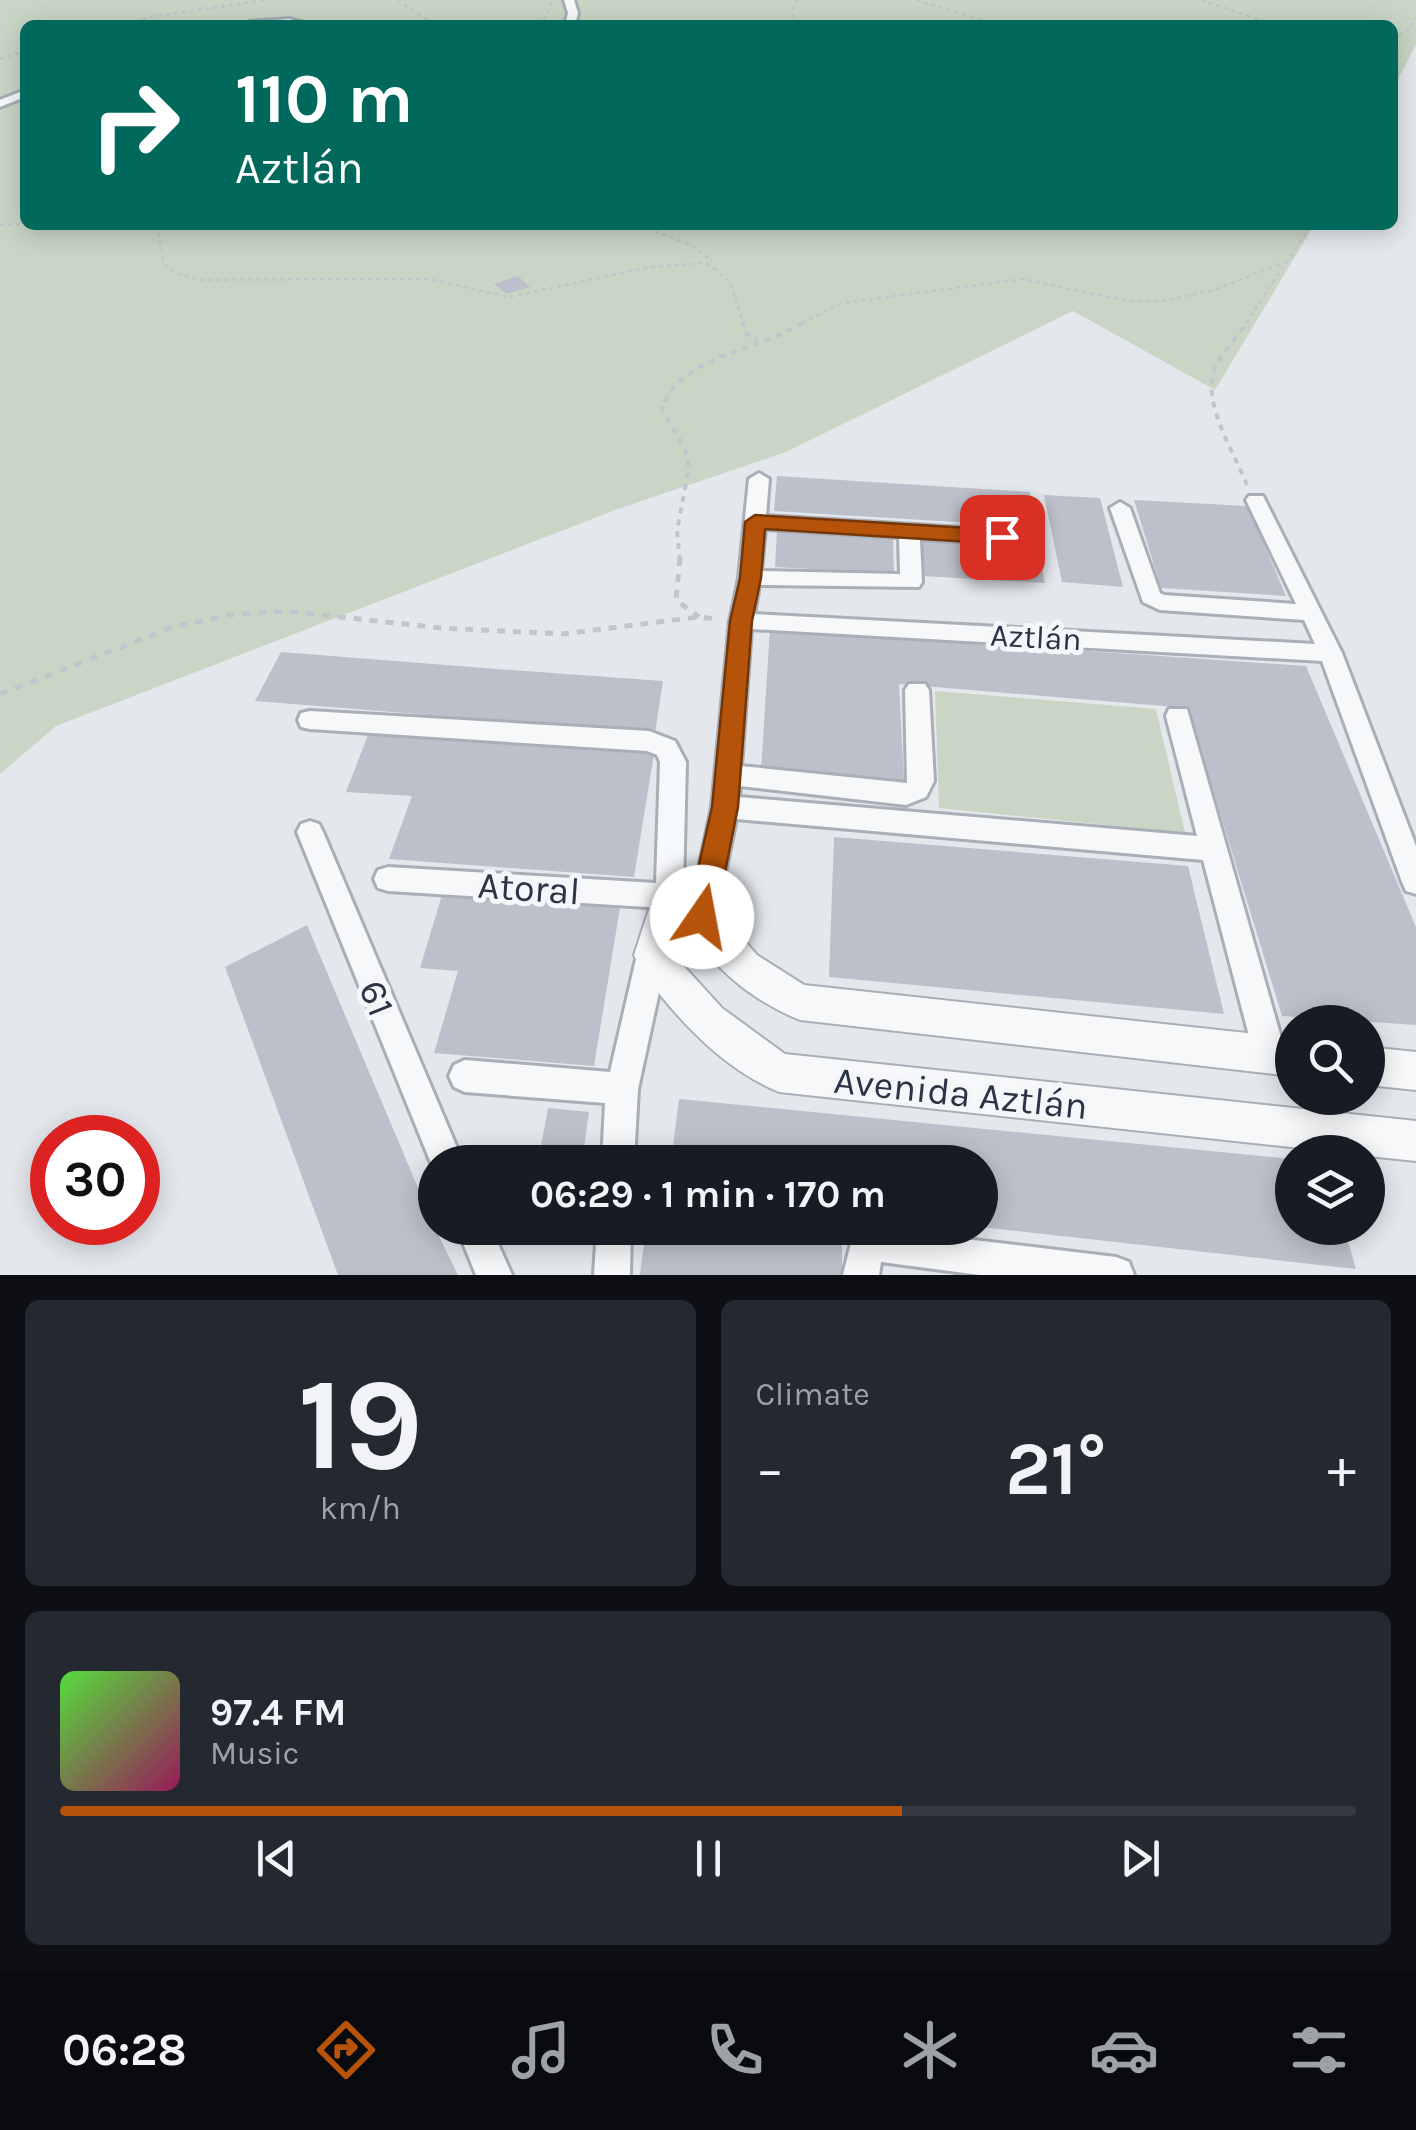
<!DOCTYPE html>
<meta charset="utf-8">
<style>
:root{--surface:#171b24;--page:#242831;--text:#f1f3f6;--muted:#9ea1a6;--line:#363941;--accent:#b45309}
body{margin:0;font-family:Karla,sans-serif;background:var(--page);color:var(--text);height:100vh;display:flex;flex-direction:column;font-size:38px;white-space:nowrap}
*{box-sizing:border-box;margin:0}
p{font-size:32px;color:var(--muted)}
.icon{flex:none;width:55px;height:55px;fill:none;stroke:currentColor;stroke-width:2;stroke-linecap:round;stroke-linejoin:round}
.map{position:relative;height:1275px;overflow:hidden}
.drawer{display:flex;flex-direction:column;gap:25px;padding:25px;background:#0d0f14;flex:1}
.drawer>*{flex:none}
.hud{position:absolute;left:20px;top:20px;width:1378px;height:210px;border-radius:15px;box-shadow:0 5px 25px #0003;background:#00695c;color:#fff;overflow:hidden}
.tools{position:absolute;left:1275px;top:1005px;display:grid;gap:20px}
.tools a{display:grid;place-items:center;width:110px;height:110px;border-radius:50%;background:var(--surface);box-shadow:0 5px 25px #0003;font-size:50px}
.speed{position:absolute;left:30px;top:1115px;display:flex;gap:20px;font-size:50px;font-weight:700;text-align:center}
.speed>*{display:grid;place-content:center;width:130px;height:130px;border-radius:50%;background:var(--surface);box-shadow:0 5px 25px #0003;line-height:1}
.speed .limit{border:15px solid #d22;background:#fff;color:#111}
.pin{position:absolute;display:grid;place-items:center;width:85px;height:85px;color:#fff;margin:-42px;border-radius:20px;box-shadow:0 5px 15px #0006}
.me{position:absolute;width:110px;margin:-55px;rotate:12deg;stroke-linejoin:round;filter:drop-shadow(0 0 8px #0008)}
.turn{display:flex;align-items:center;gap:35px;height:210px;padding:0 50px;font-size:45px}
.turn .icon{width:130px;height:130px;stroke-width:2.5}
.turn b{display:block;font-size:70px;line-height:85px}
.big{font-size:75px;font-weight:700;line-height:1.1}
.drawer .tile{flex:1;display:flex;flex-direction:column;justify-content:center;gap:15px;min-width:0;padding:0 35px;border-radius:15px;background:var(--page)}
.drawer .dial{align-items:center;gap:0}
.dial b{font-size:130px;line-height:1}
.song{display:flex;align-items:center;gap:30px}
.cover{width:120px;height:120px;border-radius:15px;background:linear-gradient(135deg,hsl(110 70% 55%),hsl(330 70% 35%))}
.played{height:10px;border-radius:5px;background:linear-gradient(90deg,var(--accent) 65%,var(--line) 65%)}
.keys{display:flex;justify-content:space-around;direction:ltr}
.heat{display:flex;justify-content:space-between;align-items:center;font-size:55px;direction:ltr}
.drawer .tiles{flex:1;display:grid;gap:25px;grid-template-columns:1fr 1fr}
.tile:last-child{grid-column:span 2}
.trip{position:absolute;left:418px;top:1145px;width:580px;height:100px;border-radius:50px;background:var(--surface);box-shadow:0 5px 25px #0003;font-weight:700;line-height:100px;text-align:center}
.tab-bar{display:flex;height:160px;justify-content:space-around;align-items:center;background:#090b0e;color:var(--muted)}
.tab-bar .icon{width:70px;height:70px}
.tab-bar .active{color:var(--accent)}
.tab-bar b{font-size:45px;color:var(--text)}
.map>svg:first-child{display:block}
</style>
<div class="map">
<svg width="1416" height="1275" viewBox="0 0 1416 1275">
<rect width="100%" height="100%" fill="#e4e7ec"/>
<g fill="#c9d6c5">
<path d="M0,0h1416v45l-23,44 -1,-64h-1367v200h1289l-99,165 -142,-79 -287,141 -168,57 -562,217 -56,48z"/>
<path d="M935,691l221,18 29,124 -246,-25z"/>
</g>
<g fill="#bbc0ca">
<path d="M518,276l12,11 -24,7 -12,-10z"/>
<path d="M777,476l253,16 7,35 -263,-16z"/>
<path d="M1044,495l56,3 23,89 -61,-5z"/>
<path d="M1134,500l114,6 38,90 -125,-8z"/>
<path d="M777,532l116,6 1,36 -119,-7z"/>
<path d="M921,540l117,7 7,36 -121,-7z"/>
<path d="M770,629l536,37 110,261v98l-134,-9 -94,-308 -289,-24 5,97 -143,-11z"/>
<path d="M281,652l203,16 179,13 -8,52 -400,-32z"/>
<path d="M368,735l286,19 -20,123 -245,-18 23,-63 -66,-4z"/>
<path d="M834,837l354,29 36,148 -395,-37z"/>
<path d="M442,895l178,13 -26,158 -160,-13 24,-82 -38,-3z"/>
<path d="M307,925l128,303 23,47h-120l-113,-308z"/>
<path d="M679,1099l613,60v69h52l12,41 -376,-42v-65h-309z"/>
<path d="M548,1108l41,4 -7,50h-44z"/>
<path d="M646,1228h196v47h-202z"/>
</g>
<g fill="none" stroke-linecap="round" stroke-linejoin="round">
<g stroke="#a9aeb7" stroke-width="6">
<g id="minor">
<path d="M564,0h10l4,13 -3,12h-10l3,-12z"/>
<path d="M289,19l23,6h-68l5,-3z"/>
<path d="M25,90v7l-25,10v-7z"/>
<path d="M759,473l10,6 -3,37 266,16 10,7 -10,7 -112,-7 2,43 -3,5 -160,-2 -5,29 561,30 -11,-24 -144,-10 -17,-8 -33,-94 10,-6 10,6 30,85 4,2 132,9 -50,-104 3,-4h14l79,157 74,193v48l-10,-3 -4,-9 -80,-221 -571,-32 -10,137 166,17 -2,-93 4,-6h16l4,6 5,91 -8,16 -20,8 -166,-19 -1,11 458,39 -31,-120 3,-7h18l99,346 -5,11 -11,4 -11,-4 -5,-11 -51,-195 -467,-41 -20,98 -4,9 -10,4 -38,-22 -276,-17 -10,-3 -4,-9 4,-9 10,-3 268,16 4,-121 -3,-7 -10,-4 -337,-22 -9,-2 -3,-7 3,-7 9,-2 339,20 26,10 11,21 -3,128 10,6 19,-89 18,-186 9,-43 10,-99zM765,529l134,8 1,37 -139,-3z"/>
<path d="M310,821l9,3 4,8 140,330h-28v11l-138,-341 4,-8z"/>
<path d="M652,942l10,3 5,10 -29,134 -4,73h-32l3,-59 -140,-11 -11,-5 -5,-11 5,-11 11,-5 145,12 27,-117 5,-10z"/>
<path d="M457,1228h34l21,47h-36z"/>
<path d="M597,1228h34l-1,47h-36z"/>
<path d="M872,1228l244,29 13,5 5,13h-154l-99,-13 -2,13h-36l10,-40z"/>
</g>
</g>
<g stroke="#a9aeb7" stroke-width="4">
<g id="tertiary">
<path d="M669,881l12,4 5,11 -15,56 51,56 63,46 631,67v40l-48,-5v-4h-31l-558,-60c-58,-24 -104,-75 -140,-125l-5,-12 23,-70z"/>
<path d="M702,901l12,5 43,49 47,30 488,53v38l-492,-56c-49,-20 -93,-55 -115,-103l5,-11z"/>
<path d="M1368,1047l48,5v38l-48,-5z"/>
</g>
</g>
<g stroke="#c2c5cb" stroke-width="2.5" stroke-dasharray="4 4" stroke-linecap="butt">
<path d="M397,0l38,25"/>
<path d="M916,0l84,25"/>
<path d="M1201,0l75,25"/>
<path d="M552,2l-8,17 8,5"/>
<path d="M127,25l22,-8 117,-17"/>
<path d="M796,25l-4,-13 5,-12"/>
<path d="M1392,40l18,-12 6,-11"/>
<path d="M0,59l25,-8"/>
<path d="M0,225l25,-1"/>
<path d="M157,225l7,39 11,9 25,7 229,-1 80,18 141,-30 57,-4 23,19 13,41"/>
<path d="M640,225l52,21 20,15"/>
<path d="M802,323l40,-20 181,-24 105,22h35l51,-11 71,-28"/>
<path d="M1246,323l65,-98"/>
</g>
<g stroke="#c2c5cb" stroke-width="4" stroke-dasharray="6 6" stroke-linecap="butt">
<path d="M743,321l2,12 12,7"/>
<path d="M1247,485c-12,-30 -43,-80 -34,-111 5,-18 25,-38 35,-53"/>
<path d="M680,561l-3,-30 12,-64 -4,-18 -23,-40c16,-54 102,-59 143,-88"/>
</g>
<g stroke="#c2c5cb" stroke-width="5" stroke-dasharray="8 8" stroke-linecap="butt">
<path d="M680,558l-4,42 23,17"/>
<path d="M0,694l173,-67 57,-12 55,-4 156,17 122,6 136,-17 17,2"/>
</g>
<use href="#minor" fill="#f7f8fa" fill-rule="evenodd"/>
<use href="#tertiary" fill="#f7f8fa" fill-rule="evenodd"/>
</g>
<path fill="#b45309" stroke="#753606" stroke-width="2.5" d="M755,515l247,15 10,7 -10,7 -237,-15 -4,49 -9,43 -14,186 -22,110 -4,9 -10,4 -10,-4 -5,-9 25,-110 18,-186 10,-43 5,-56z"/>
<g text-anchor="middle" stroke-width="10" stroke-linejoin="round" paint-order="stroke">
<g font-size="32" fill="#2b3445" stroke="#f4f6f9">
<text transform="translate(1036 637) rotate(3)" y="11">Aztlán</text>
</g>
<g font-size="38" fill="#2b3445" stroke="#f4f6f9">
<text transform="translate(529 888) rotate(4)" y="13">Atoral</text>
<text transform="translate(377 998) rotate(68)" y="13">61</text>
<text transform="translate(961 1093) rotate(6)" y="13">Avenida Aztlán</text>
</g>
</g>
</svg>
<div class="tools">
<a><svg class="icon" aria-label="search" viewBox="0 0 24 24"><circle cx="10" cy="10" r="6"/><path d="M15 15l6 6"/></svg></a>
<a><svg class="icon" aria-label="layers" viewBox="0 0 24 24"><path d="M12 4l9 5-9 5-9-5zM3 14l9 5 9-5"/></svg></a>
</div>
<div class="speed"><div class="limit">30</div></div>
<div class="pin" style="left:1002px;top:537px;background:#d93025"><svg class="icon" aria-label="arrive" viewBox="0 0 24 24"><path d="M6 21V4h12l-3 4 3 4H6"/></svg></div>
<svg class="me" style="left:702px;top:917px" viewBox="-20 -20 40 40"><circle r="19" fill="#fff"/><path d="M0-13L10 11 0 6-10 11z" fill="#b45309"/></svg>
<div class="trip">06:29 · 1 min · 170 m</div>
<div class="hud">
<div class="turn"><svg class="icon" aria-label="right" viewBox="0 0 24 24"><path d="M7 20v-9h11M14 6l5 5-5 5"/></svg><div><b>110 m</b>Aztlán</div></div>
</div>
</div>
<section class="drawer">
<div class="tiles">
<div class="tile dial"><b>19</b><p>km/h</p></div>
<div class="tile"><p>Climate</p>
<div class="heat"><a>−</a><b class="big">21°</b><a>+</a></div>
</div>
<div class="tile">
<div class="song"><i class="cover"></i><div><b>97.4 FM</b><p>Music</p></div></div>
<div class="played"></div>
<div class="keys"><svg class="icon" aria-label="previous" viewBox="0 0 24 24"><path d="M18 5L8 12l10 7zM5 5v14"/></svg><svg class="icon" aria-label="pause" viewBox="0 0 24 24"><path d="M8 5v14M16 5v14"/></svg><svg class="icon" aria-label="next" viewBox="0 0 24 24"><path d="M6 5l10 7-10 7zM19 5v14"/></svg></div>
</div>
</div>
</section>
<nav class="tab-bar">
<b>06:28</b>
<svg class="icon active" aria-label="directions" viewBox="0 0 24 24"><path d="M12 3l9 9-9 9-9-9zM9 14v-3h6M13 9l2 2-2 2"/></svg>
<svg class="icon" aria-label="music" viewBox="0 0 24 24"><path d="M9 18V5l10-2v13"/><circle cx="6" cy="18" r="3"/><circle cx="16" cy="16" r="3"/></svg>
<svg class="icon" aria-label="phone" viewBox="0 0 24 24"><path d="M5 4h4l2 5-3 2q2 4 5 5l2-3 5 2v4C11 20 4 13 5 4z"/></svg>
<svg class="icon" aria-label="climate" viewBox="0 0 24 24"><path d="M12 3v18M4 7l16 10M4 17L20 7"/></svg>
<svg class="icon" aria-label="car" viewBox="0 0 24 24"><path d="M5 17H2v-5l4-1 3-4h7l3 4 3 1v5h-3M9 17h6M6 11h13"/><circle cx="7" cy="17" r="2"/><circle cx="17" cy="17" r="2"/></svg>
<svg class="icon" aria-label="filters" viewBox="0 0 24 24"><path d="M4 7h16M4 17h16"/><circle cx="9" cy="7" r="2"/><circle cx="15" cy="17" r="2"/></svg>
</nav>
